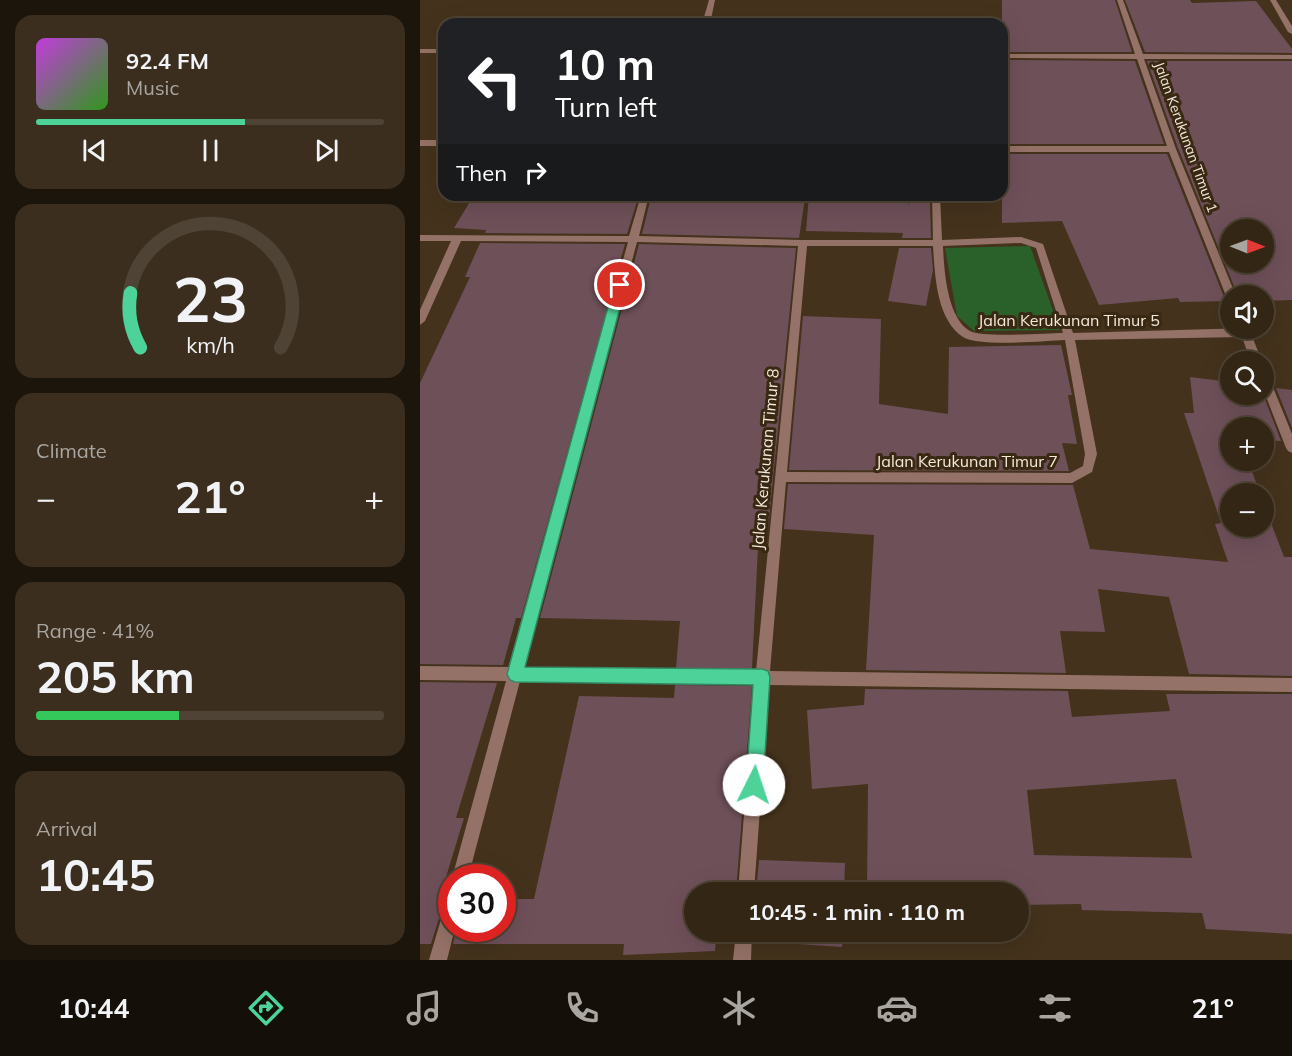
<!DOCTYPE html>
<meta charset="utf-8">
<style>
:root{--surface:#332615;--page:#3b2e1e;--text:#f1f3f6;--muted:#a9a5a0;--line:#4e4334;--accent:#4dd39a}
body{margin:0;font-family:Mulish,sans-serif;background:var(--page);color:var(--text);height:100vh;display:flex;flex-direction:column;font-size:22px;white-space:nowrap}
*{box-sizing:border-box;margin:0}
p{font-size:20px;color:var(--muted)}
.icon{flex:none;width:33px;height:33px;fill:none;stroke:currentColor;stroke-width:2;stroke-linecap:round;stroke-linejoin:round}
.map{position:relative;flex:1;overflow:hidden}
.details{display:flex;flex-direction:column;gap:15px;padding:15px;background:#1c150c;width:420px}
.details>*{flex:none}
.guide{position:absolute;left:18px;top:18px;width:570px;height:183px;border-radius:18px;box-shadow:0 6px 24px #0002,0 0 0 2px var(--line);background:#202124;color:#fff;overflow:hidden}
.needle{width:39px;rotate:91deg}
.buttons{position:absolute;left:800px;top:219px;display:grid;gap:12px}
.buttons a{display:grid;place-items:center;width:54px;height:54px;border-radius:50%;background:var(--surface);box-shadow:0 6px 24px #0002,0 0 0 2px var(--line);font-size:30px}
.speed{position:absolute;left:18px;top:864px;display:flex;gap:12px;font-size:30px;font-weight:700;text-align:center}
.speed>*{display:grid;place-content:center;width:78px;height:78px;border-radius:50%;background:var(--surface);box-shadow:0 6px 24px #0002,0 0 0 2px var(--line);line-height:1}
.speed .limit{border:9px solid #d22;background:#fff;color:#111}
.pin{position:absolute;display:grid;place-items:center;width:51px;height:51px;color:#fff;margin:-26px;border:3px solid #fff;border-radius:50%;box-shadow:0 2px 6px #0007}
.me{position:absolute;width:66px;margin:-33px;rotate:4deg;stroke-linejoin:round;filter:drop-shadow(0 0 4px #0008)}
.turn{display:flex;align-items:center;gap:21px;height:126px;padding:0 18px;font-size:27px}
.turn .icon{width:78px;height:78px;stroke-width:2.5}
.turn b{display:block;font-size:42px;line-height:51px}
.then{display:flex;align-items:center;height:57px;padding:0 18px;background:#0003;gap:12px;font-size:22px}
.big{font-size:45px;font-weight:700;line-height:1.1}
.details .widget{flex:1;display:flex;flex-direction:column;justify-content:center;gap:9px;min-width:0;padding:0 21px;border-radius:18px;background:var(--page)}
.details .dial{align-items:center;gap:0}
.dial svg{height:156px;overflow:visible;fill:none;stroke:var(--line);stroke-width:7;stroke-linecap:round;text-anchor:middle}
.dial text{fill:var(--text);stroke:none}
.song{display:flex;align-items:center;gap:18px}
.cover{width:72px;height:72px;border-radius:9px;background:linear-gradient(135deg,hsl(290 70% 55%),hsl(110 70% 35%))}
.played{height:6px;border-radius:3px;background:linear-gradient(90deg,var(--accent) 60%,var(--line) 60%)}
.keys{display:flex;justify-content:space-around;direction:ltr}
.heat{display:flex;justify-content:space-between;align-items:center;font-size:33px;direction:ltr}
.charge{height:9px;border-radius:4px;background:linear-gradient(90deg,#34c759 41%,var(--line) 0)}
.trip{position:absolute;left:264px;top:882px;width:345px;height:60px;border-radius:30px;background:var(--surface);box-shadow:0 6px 24px #0002,0 0 0 2px var(--line);font-weight:700;line-height:60px;text-align:center}
.tabs{display:flex;height:96px;justify-content:space-around;align-items:center;background:#140f08;color:var(--muted)}
.tabs .icon{width:42px;height:42px}
.tabs .active{color:var(--accent)}
.tabs b{font-size:27px;color:var(--text)}
main{display:flex;flex:1;min-height:0}
.map>svg:first-child{display:block}
</style>
<main>
<section class="details">
<div class="widget">
<div class="song"><i class="cover"></i><div><b>92.4 FM</b><p>Music</p></div></div>
<div class="played"></div>
<div class="keys"><svg class="icon" aria-label="previous" viewBox="0 0 24 24"><path d="M18 5L8 12l10 7zM5 5v14"/></svg><svg class="icon" aria-label="pause" viewBox="0 0 24 24"><path d="M8 5v14M16 5v14"/></svg><svg class="icon" aria-label="next" viewBox="0 0 24 24"><path d="M6 5l10 7-10 7zM19 5v14"/></svg></div>
</div>
<div class="widget dial"><svg viewBox="0 0 100 80">
<path d="M14 69A42 42 0 1 1 86 69"/>
<path d="M14 69A42 42 0 0 1 9 41" stroke="#4dd39a"/>
<text x="50" y="56" font-size="32" font-weight="700">23</text>
<text x="50" y="72" font-size="11">km/h</text>
</svg></div>
<div class="widget"><p>Climate</p>
<div class="heat"><a>−</a><b class="big">21°</b><a>+</a></div>
</div>
<div class="widget"><p>Range · 41%</p><b class="big">205 km</b><div class="charge"></div></div>
<div class="widget"><p>Arrival</p><b class="big">10:45</b></div>
</section>
<div class="map">
<svg width="872" height="960" viewBox="0 0 872 960">
<rect width="100%" height="100%" fill="#44321c"/>
<path fill="#2a602a" d="M610,246l30,84 -86,1 -17,-15 -12,-68z"/>
<g fill="#6e5059" fill-rule="evenodd">
<path d="M582,0h113l17,52h-130z"/>
<path d="M705,0h65l2,3 64,-2 36,48v4l-147,-1z"/>
<path d="M582,60l133,1 29,83h-162z"/>
<path d="M727,61h145v239l-29,1v-5h-25l-60,-148zM810,230h33v32h-33z"/>
<path d="M582,154h165l57,143 6,4 -50,1 -2,-4 -79,7 -37,-84 -60,2z"/>
<path d="M54,195h165l-12,39 -142,-1 1,-3 -32,-2z"/>
<path d="M389,195h100l-1,11 1,-3h21l1,35h-29l1,-5 -97,-2z"/>
<path d="M231,197l100,2 54,-1 -6,40 -157,-4z"/>
<path d="M60,243l145,1 -104,374h-5l-13,47 -83,-1v-281l50,-106h-5z"/>
<path d="M219,244l157,4 -28,280 -9,-1 -7,142 -76,-1 4,-47 -140,-3z"/>
<path d="M479,248h32l2,22 -7,36 -38,-5z"/>
<path d="M383,316l78,3 -2,85 69,10 1,-67 112,-2 11,50h-4l9,49 -15,-1 7,28 -280,-1z"/>
<path d="M770,377l40,5v12h33l18,47 -18,-1v-12h-33v32h18l12,34h-30v32h33v-24l21,55h8v119l-103,-2 -20,-77 -71,-8 7,43 -45,-1 6,42 -200,-3 8,-135 -90,-6 4,-45 285,1 17,64 138,13 -13,-38 6,-1 -37,-110h10z"/>
<path d="M856,388l16,2v38z"/>
<path d="M0,682l77,1 -41,135h8l-25,82h10l-5,2 -13,42h-11z"/>
<path d="M255,685l77,1 -16,206h-42v40h40l-1,8 -17,-1 -1,12 -92,4 1,-11h-171l4,-16h45v-29h32l45,-203 95,2z"/>
<path d="M445,689l203,2 4,26 98,-6 -4,-17h126v240l-86,-5 -4,-16 -120,-3 -1,-6 -63,1v-13h-151l1,-108 -56,5 -5,-79 57,-5zM756,779l16,79 -158,-3 -7,-65z"/>
<path d="M339,860l86,3 -1,29h-88z"/>
<path d="M334,932h89l-1,15 -88,-6z"/>
</g>
<g fill="none" stroke-linecap="round" stroke-linejoin="round">
<g fill="#957267" fill-rule="evenodd">
<path d="M289,0h6l-5,24h-8z"/>
<path d="M697,0h6l20,54 149,1v4h-148l32,90 60,147h-6v3l-4,-3 -57,-144h-167v-6h165l-30,-87 -135,-1v-4h133z"/>
<path d="M850,0h6l16,26v8l-4,-2z"/>
<rect x="0" y="49" width="24" height="4"/>
<rect x="0" y="140" width="24" height="6"/>
<path d="M221,195h8l-10,41 164,4h130l-1,-45h8l2,45 79,-3 22,7 30,89 176,-5 13,34h-11l-9,-25 -167,3 22,114 -5,18 -20,11 -286,-1 -16,189 522,7v14l-523,-7 -15,207h-16l16,-208 -234,-3 -52,197h-16l54,-197 -86,-1v-14l90,1 118,-425 -167,-1 -36,80 -5,4v-15l31,-69h-31v-6l209,1zM217,242l161,4 -42,425 -232,-3zM601,243l15,5 27,85c-17,0 -81,5 -93,-2 -23,-13 -26,-61 -27,-85zM387,246h126c2,29 3,73 30,91 15,10 81,4 102,3l20,114 -2,12 -13,7 -283,-1z"/>
<path d="M843,371l5,4 24,59v19l-4,-2 -2,-3 -23,-59z"/>
<path d="M32,901v27h3l-8,32h-18l15,-51 2,-6z"/>
<path d="M316,932h16l-1,28h-18z"/>
</g>
</g>
<path fill="#4dd39a" stroke="#328964" stroke-width="1.5" d="M200,281l6,4 -101,382 237,2 6,2 2,6 -7,108 -3,6 -6,2 -6,-2 -2,-6 7,-100 -238,-3 -5,-2 -3,-6 107,-389z"/>
<g text-anchor="middle" stroke-width="6" stroke-linejoin="round" paint-order="stroke">
<g font-size="14" fill="#f5e9dc" stroke="#392812">
<text transform="translate(766 137) rotate(70)" y="5">Jalan Kerukunan Timur 1</text>
</g>
<g font-size="16" fill="#f5e9dc" stroke="#392812">
<text x="649" y="326">Jalan Kerukunan Timur 5</text>
<text transform="translate(345 459) rotate(-85)" y="6">Jalan Kerukunan Timur 8</text>
<text x="547" y="467">Jalan Kerukunan Timur 7</text>
</g>
</g>
</svg>
<div class="buttons">
<a><svg class="needle" viewBox="-14 -14 28 28"><path d="M0-13l5 13h-10z" fill="#e53935"/><path d="M0 13l5-13h-10z" fill="#a9a5a0"/></svg></a>
<a><svg class="icon" aria-label="sound" viewBox="0 0 24 24"><path d="M4 9h4l5-4v14l-5-4H4zM17 9q2 3 0 6"/></svg></a>
<a><svg class="icon" aria-label="search" viewBox="0 0 24 24"><circle cx="10" cy="10" r="6"/><path d="M15 15l6 6"/></svg></a>
<a>+</a>
<a>−</a>
</div>
<div class="speed"><div class="limit">30</div></div>
<div class="pin" style="left:200px;top:285px;background:#d93025"><svg class="icon" aria-label="arrive" viewBox="0 0 24 24"><path d="M6 21V4h12l-3 4 3 4H6"/></svg></div>
<svg class="me" style="left:334px;top:785px" viewBox="-20 -20 40 40"><circle r="19" fill="#fff"/><path d="M0-13L10 11 0 6-10 11z" fill="#4dd39a"/></svg>
<div class="trip">10:45 · 1 min · 110 m</div>
<div class="guide">
<div class="turn"><svg class="icon" aria-label="left" viewBox="0 0 24 24"><path d="M17 20v-9H6M10 6l-5 5 5 5"/></svg><div><b>10 m</b>Turn left</div></div>
<div class="then">Then<svg class="icon" aria-label="right" viewBox="0 0 24 24"><path d="M7 20v-9h11M14 6l5 5-5 5"/></svg></div>
</div>
</div>
</main>
<nav class="tabs">
<b>10:44</b>
<svg class="icon active" aria-label="directions" viewBox="0 0 24 24"><path d="M12 3l9 9-9 9-9-9zM9 14v-3h6M13 9l2 2-2 2"/></svg>
<svg class="icon" aria-label="music" viewBox="0 0 24 24"><path d="M9 18V5l10-2v13"/><circle cx="6" cy="18" r="3"/><circle cx="16" cy="16" r="3"/></svg>
<svg class="icon" aria-label="phone" viewBox="0 0 24 24"><path d="M5 4h4l2 5-3 2q2 4 5 5l2-3 5 2v4C11 20 4 13 5 4z"/></svg>
<svg class="icon" aria-label="climate" viewBox="0 0 24 24"><path d="M12 3v18M4 7l16 10M4 17L20 7"/></svg>
<svg class="icon" aria-label="car" viewBox="0 0 24 24"><path d="M5 17H2v-5l4-1 3-4h7l3 4 3 1v5h-3M9 17h6M6 11h13"/><circle cx="7" cy="17" r="2"/><circle cx="17" cy="17" r="2"/></svg>
<svg class="icon" aria-label="filters" viewBox="0 0 24 24"><path d="M4 7h16M4 17h16"/><circle cx="9" cy="7" r="2"/><circle cx="15" cy="17" r="2"/></svg>
<b>21°</b>
</nav>
